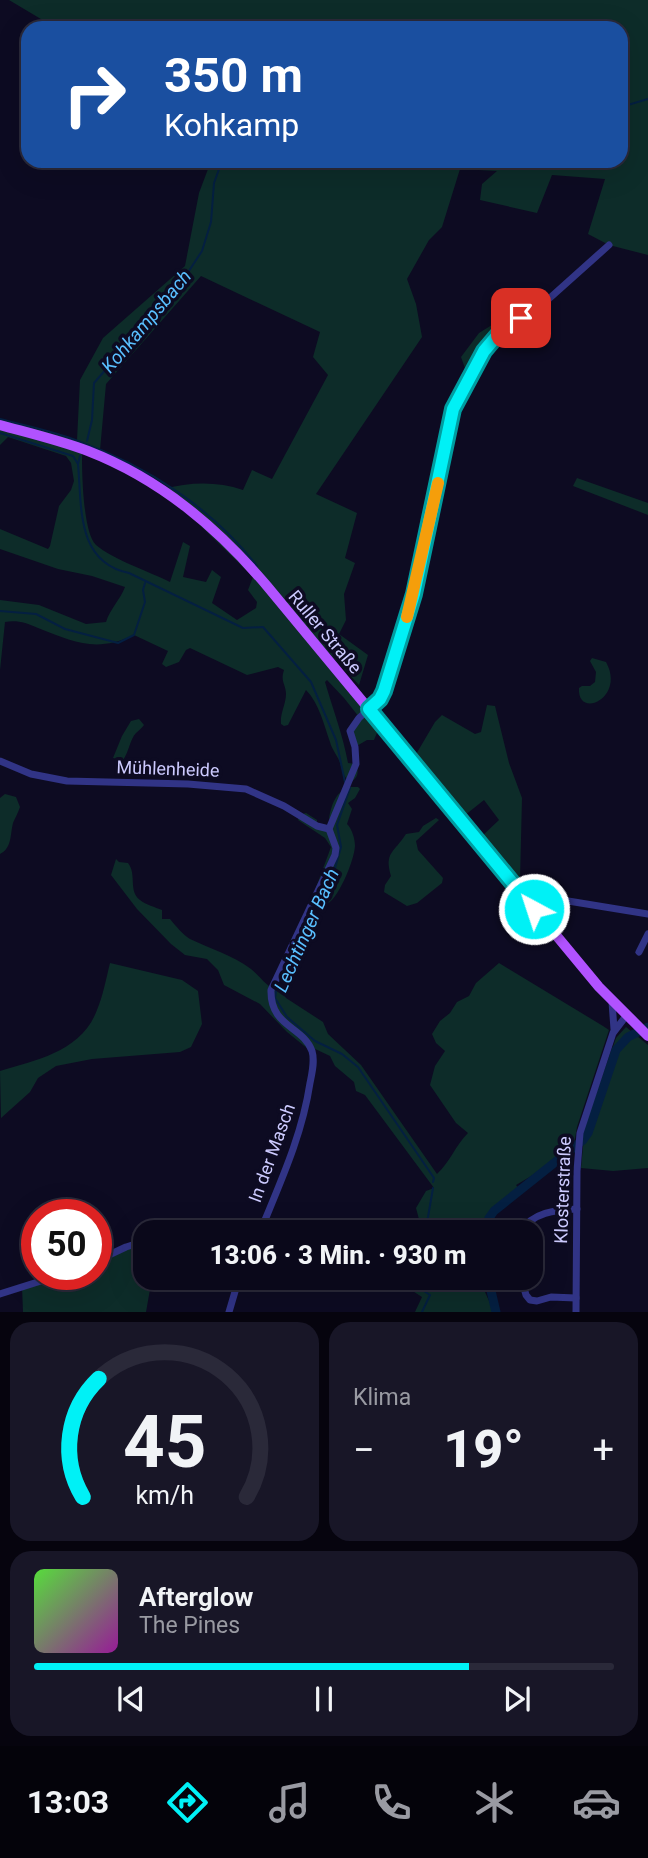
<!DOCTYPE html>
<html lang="de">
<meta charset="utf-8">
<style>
:root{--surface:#0a081a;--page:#181627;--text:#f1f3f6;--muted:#999aa2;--line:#2a2939;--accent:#00f1f6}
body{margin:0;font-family:Roboto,sans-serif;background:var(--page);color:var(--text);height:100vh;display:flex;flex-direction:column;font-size:26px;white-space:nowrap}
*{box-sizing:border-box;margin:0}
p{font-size:23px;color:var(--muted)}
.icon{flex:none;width:38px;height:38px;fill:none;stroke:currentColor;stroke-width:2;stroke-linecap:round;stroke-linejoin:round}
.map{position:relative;height:1312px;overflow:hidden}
.side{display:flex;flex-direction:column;gap:10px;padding:10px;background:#06040e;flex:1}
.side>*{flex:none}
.banner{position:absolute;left:21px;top:21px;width:607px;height:147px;border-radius:21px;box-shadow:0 7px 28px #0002,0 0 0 2px var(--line);background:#1a4fa0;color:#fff;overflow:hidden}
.speed{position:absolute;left:21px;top:1199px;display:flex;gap:14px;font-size:35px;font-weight:700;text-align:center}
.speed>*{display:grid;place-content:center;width:91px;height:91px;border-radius:50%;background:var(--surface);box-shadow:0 7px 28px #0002,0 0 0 2px var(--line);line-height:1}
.speed .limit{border:10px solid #d22;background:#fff;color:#111}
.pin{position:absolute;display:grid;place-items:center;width:60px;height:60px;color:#fff;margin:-30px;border-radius:14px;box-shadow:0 4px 10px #0006}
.me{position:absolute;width:77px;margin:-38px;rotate:320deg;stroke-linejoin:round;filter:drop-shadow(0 0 5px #0008)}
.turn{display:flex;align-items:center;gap:24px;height:147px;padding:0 28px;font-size:32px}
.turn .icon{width:91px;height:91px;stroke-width:2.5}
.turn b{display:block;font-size:49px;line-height:60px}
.big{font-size:52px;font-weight:800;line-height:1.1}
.side .widget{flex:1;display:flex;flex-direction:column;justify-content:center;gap:10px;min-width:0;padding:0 24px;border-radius:21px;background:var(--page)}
.side .dial{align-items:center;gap:0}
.dial svg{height:182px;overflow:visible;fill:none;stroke:var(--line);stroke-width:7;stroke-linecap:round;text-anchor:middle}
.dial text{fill:var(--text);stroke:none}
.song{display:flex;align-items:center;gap:21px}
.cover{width:84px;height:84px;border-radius:10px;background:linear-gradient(135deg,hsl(110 70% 55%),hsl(300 70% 35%))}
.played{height:7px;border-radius:4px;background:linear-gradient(90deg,var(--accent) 75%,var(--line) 75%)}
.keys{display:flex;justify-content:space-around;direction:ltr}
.heat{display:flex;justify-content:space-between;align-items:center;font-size:38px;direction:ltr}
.side .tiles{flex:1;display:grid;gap:10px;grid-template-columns:1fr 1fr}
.widget:last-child{grid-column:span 2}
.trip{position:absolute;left:133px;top:1220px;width:410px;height:70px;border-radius:21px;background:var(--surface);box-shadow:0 7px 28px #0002,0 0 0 2px var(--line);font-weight:800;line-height:70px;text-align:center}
.menu{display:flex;height:112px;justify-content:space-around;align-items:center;background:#04030a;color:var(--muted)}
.menu .icon{width:49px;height:49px}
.menu .selected{color:var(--accent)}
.menu b{font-size:32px;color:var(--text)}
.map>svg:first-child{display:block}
</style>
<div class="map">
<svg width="648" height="1312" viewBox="0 0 648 1312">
<rect width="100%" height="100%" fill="#0d0b22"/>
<g fill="#0d2c29" fill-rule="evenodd">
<path d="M9,0h639v255l-39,-10 -21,-11 17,-55 -53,-4 -15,38 -57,-13 2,-16 15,-13 -37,-2 -18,58 -13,13 -22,39 9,25 6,33 -106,157 41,19 -12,45 10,5 -11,31 2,26 -7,14 29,21 -9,30 -92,-99 112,142 -5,12h-7l-12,7 -5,-16 9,-14 -15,-19 -17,-18 -2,2c8,28 18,53 23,81l8,1c3,8 2,14 -5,18 -9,-6 -8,-10 -11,-19 -2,-7 -8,-13 -10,-21 -6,-17 -11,-39 -24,-52l-18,35 -4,1 -3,-2c-1,-11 5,-20 5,-30 0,-10 -6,-12 -2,-24l-6,-3 -31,8 -57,-27 -4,2 -7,12 -13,5 -4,-3 6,-13 -34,-16c-38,18 -60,7 -96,-7 -12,-5 -20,-8 -33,-6l-5,48v-70l39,5 47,19 20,-2c4,-13 14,-22 19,-35l-33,-11 -34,-7 -58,-20v-20l48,20 2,-3 9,-40 12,-16 3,-9 -3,-18 -5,-7 -58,-19 -8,8v-26l77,21 3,-60 23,-42 82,-72 14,-73 12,-32h410v-133h-565zM201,276l119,56 -7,25 15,18 -56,104 -20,-9 -9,20c-26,-9 -53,-8 -80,-1l90,88 -5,13 9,12 -1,6 -19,12 -25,-17 9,-26 -9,-7 -6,12 -23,-5 7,-31 -7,-4 -13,40c-20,-10 -58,-23 -74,-37 -13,-12 -14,-72 -14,-91l16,1 2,-5 6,-66z"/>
<path d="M511,313l10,5 -1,9 -43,38 -5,9 -6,-3 -5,-14 18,-24z"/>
<path d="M577,478l71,25v12l-75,-29z"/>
<path d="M592,658l14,4c20,36 -29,58 -27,26l3,-2h8l5,-4 1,-10 -6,-11z"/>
<path d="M487,705l8,1 14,57 13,35 -2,82 16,9 17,3 -13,7 -9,-1 -50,-61 18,-17 -15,-20 -20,16 -49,-60 20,-34 7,-7 33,19 6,-2z"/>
<path d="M139,719l5,6c-2,3 -5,5 -8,8 -6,6 -7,19 -13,27l-10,-2 9,-22 9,-15z"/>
<path d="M350,787h8l2,2 -5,9 -7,5 4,6 -5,15c5,5 8,15 8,22 -1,15 -17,55 -31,60l-10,-13 17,-46 -6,-9 -27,-18 1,-5 7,-2 11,7v6l12,3 3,-7 -3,-4c3,-14 6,-26 21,-31z"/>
<path d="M5,794l11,3 4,10c-2,6 -5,11 -7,16 -3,12 -1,25 -13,31v-56z"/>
<path d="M436,818l3,2 -23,21 2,9 25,28 -1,5 -25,20 -10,3 -23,-14 1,-7 6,-9c-7,-24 3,-23 15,-42l13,-2 4,-6z"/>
<path d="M116,859l3,3 9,1c9,11 0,28 12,37 6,5 15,7 22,10v9h8c6,7 12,15 20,20 21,10 42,16 61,30 11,9 16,20 31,23l4,6 37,24 5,12 33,31 76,109c13,-12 18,-28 31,-41l-12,-10 -26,-38 5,-19 10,-15 -9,-8 -4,-9 8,-13 10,-8 7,-11 12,-6 7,-13 23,-20 104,63 6,4 -32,97 -7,40 -20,-2 -34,20 4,5c-16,12 -31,21 -34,42h-70l4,-9 -4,-15 10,-17 8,-3 -69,-93 -9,-4 -2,-9 -19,-16 -5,-10 -19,-9 -3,2 -21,-17 -27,-28 -36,-19 -6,-15 -11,-11 -22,-4 -14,-11 -34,-35 -26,-34z"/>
<path d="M110,963l72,17 16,11 4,33 -11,23 -11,5 -88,7 -36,7 -18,12 -8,14 -29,26 -1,-47c37,-11 82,-20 97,-61 6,-14 9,-31 13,-47z"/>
<path d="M626,1027l22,18v123l-35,3 -32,-3 4,-42 31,-88z"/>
<path d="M145,1241v37h7l-6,34h-123l-1,-25 41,-13h33v-13z"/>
<path d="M405,1278h81l-1,14 9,20h-79l7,-15 -17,-11z"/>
</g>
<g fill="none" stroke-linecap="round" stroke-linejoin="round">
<g stroke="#041f41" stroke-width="2">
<path d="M621,107l27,-8"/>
<path d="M0,419c26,7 53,12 78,22 69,25 134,67 179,125"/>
<path d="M0,433l73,23 5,8"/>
<path d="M87,441l5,-21 2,-37 27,-31 20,-29 40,-40 21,-32 9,-29 3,-39 8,-22"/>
<path d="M80,456l-2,8c4,43 -2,98 51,109l114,55 20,-1 48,55 25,58 9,42"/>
<path d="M0,611l36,3 29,15 53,14 16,-8 11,-33 -2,-12 2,-7"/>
<path d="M350,788l-13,37 4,22 -6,21 -58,117 -2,13 12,19 28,24 27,13 16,13 76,111 -1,4"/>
<path d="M422,1232l6,-15 5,-29"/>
<path d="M410,1278l6,8 14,9 -8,17"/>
</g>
<g stroke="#041f41" stroke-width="9">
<path d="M486,1232l3,-14 5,-7 89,-71 5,-7 28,-83 12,-13 20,-10"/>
<path d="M488,1278l8,34"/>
</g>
<g stroke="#313486" stroke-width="7">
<path d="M0,761l31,13 36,7 121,3 58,5 38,17 33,20 12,3"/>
<path d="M534,909l9,-7 13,-3 92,15"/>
<path d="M639,952l9,-18"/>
<path d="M612,1002l2,27"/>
<path d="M260,1232c20,-49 42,-96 50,-149 2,-10 5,-22 2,-32 -9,-25 -42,-24 -41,-61l64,-135 1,-7 -7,-19 27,-65 -1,-17 -5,-16 9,-13 21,-19 4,-8 29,-97 40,-185 31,-58 17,-20 41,-26 67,-60"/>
<path d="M520,1232c13,-20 35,-22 57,-23"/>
<path d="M96,1261l30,-14 19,-6"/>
<path d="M521,1278l5,17 4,5 7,1 14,-4 25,1"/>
<path d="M0,1294l63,-20"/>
<path d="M229,1312l10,-34"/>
<path d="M576,1312l1,-141 3,-38 33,-100 13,-17"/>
</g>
<path stroke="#b152ff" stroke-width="10" d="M0,425c29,8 59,15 88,26 72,28 129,76 179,135l332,401 49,49"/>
</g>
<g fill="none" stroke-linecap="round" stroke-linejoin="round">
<g stroke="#009da0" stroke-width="18">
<path id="route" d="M521,318l-20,13 -17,20 -31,58 -39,185 -30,97 -4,8 -11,10 165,200"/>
</g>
<use href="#route" stroke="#00f1f6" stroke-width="12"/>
<path stroke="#f59e0b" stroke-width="12" d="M407,617l31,-134"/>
</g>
<g text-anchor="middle" stroke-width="7" stroke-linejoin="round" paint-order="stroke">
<g font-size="18" fill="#cdcbff" stroke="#0d0b22">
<text transform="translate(325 632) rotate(50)" y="6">Ruller Straße</text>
<text transform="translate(168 769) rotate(2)" y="6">Mühlenheide</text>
<text transform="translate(272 1153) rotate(-70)" y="6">In der Masch</text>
<text transform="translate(563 1190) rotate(-88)" y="6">Klosterstraße</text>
</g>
<g font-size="19" font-style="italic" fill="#59bfff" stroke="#0d0b22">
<text transform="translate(146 321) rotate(-50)" y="7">Kohkampsbach</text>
<text transform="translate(306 930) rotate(-66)" y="7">Lechtinger Bach</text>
</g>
</g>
</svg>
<div class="speed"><div class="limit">50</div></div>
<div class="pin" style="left:521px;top:318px;background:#d93025"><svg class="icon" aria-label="arrive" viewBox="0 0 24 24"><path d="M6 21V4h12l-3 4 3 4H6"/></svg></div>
<svg class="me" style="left:534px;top:909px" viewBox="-20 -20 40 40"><circle r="17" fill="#00f1f6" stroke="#fff" stroke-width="3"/><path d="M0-11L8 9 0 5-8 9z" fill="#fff"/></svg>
<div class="trip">13:06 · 3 Min. · 930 m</div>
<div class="banner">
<div class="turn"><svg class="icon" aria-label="right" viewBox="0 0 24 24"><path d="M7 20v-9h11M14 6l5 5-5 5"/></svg><div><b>350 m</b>Kohkamp</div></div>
</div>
</div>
<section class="side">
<div class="tiles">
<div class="widget dial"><svg viewBox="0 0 100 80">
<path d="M14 69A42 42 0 1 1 86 69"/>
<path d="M14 69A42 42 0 0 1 21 17" stroke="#00f1f6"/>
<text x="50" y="56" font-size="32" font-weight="700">45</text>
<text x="50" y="72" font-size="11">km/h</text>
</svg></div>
<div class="widget"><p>Klima</p>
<div class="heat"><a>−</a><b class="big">19°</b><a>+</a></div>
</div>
<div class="widget">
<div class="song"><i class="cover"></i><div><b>Afterglow</b><p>The Pines</p></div></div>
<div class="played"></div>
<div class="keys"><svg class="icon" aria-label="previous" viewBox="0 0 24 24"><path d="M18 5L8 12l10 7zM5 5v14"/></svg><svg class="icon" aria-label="pause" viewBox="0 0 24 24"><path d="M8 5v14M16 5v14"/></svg><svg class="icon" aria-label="next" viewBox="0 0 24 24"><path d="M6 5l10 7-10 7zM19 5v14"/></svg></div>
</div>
</div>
</section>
<nav class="menu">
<b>13:03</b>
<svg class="icon selected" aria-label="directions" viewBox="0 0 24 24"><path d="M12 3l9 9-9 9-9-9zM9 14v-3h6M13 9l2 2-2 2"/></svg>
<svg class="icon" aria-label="music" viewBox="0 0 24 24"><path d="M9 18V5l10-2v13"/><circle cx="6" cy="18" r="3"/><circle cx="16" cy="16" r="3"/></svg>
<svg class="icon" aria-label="phone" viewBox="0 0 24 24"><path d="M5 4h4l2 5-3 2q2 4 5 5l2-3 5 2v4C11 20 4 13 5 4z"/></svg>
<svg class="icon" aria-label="climate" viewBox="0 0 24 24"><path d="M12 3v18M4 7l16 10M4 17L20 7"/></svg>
<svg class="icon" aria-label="car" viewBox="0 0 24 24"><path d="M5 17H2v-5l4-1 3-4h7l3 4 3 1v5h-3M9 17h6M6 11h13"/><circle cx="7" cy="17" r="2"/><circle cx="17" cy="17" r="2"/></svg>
</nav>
